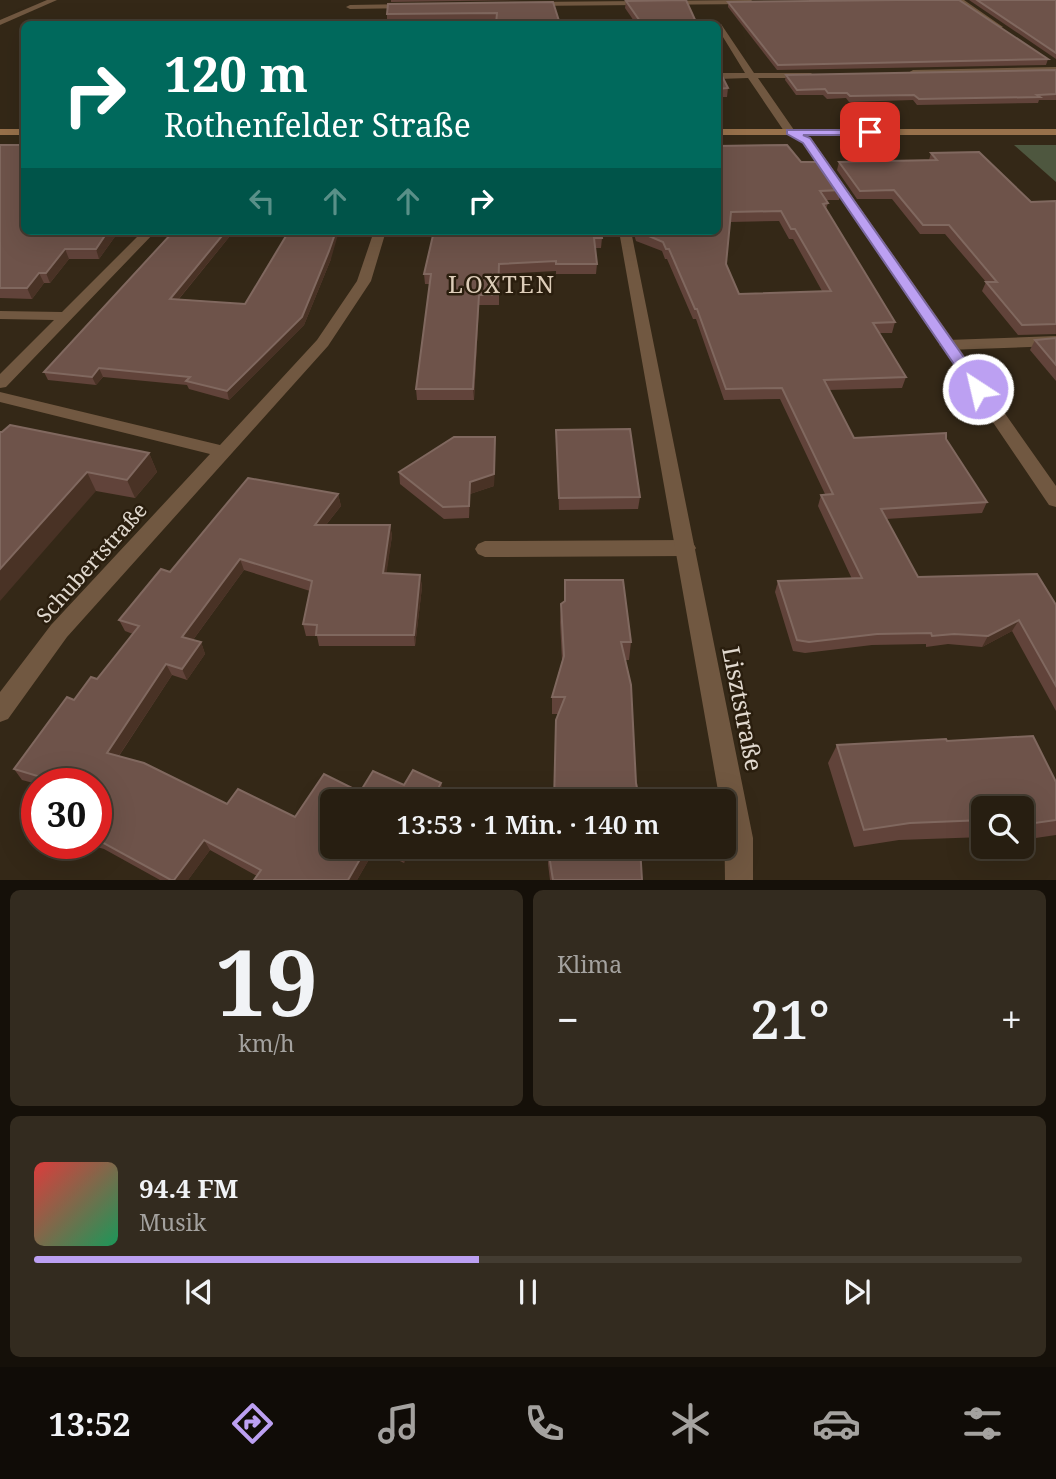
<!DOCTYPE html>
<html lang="de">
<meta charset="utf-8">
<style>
:root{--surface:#271e11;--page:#332b1f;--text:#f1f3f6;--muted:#a4a29f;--line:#433c31;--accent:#bca0f2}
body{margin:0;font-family:"Noto Serif",serif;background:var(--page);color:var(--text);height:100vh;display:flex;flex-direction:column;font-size:26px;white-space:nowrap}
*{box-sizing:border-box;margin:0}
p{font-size:23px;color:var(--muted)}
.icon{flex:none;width:38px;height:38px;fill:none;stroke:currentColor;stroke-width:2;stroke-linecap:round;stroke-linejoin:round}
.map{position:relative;height:880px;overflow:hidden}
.side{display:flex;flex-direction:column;gap:10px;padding:10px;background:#151009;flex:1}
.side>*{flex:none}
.hud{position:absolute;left:21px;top:21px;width:700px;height:214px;border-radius:10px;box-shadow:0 7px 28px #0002,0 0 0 2px var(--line);background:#00695c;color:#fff;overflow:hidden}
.tools{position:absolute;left:971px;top:796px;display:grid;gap:14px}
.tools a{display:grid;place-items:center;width:63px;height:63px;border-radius:10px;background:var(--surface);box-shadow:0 7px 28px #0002,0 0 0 2px var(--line);font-size:35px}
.speed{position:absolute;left:21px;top:768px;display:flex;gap:14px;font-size:35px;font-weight:700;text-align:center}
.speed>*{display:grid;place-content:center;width:91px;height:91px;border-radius:50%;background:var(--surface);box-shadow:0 7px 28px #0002,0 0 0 2px var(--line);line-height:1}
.speed .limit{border:10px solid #d22;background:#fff;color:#111}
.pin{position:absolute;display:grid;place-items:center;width:60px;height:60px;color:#fff;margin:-30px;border-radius:14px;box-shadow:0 4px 10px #0006}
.me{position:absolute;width:77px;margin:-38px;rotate:325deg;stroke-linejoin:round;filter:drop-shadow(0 0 5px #0008)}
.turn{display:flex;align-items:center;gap:24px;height:147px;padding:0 28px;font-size:32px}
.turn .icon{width:91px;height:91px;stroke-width:2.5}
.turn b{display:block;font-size:49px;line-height:60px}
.lanes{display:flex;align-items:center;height:66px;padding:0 28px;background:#0003;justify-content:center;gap:35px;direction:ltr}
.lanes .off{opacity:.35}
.big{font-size:52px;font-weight:600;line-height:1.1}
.side .tile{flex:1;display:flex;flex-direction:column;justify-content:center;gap:10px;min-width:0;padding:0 24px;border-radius:10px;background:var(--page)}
.side .dial{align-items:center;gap:0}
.dial b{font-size:91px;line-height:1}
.song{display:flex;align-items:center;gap:21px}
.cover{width:84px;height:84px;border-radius:10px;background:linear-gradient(135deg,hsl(0 70% 55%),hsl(150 70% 35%))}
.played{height:7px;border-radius:4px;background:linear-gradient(90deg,var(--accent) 45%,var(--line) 45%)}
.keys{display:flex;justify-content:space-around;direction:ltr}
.heat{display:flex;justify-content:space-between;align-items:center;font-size:38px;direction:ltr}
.side .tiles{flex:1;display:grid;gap:10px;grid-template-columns:1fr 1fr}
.tile:last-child{grid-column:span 2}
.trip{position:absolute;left:320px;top:789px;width:416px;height:70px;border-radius:10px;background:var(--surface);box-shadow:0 7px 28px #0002,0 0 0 2px var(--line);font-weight:600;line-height:70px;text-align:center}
.tabs{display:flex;height:112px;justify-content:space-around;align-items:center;background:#100c07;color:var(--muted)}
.tabs .icon{width:49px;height:49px}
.tabs .current{color:var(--accent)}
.tabs b{font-size:32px;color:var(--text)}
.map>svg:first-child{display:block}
</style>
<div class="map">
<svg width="1056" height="881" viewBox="0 0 1056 881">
<rect width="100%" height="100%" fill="#342817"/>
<path fill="#4e573f" d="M1014,145h42v37z"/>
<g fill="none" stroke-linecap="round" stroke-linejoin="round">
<g fill="#715841" fill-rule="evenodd">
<path d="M1056,336v10l-109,4 -8,-5 8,-5z"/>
<path d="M686,540l7,3 3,5 -3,5 -7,3 -201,1 -7,-3 -3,-5 3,-5 7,-3z"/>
</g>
<g fill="#715841" fill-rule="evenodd">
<path d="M47,0h10l-57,25v-5z"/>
<path d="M751,0l3,2 -4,2 -221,2 -4,-2 4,-2z"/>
<path d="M955,0h9l39,27 -7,2z"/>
<path d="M410,4l3,4 -63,1 -4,-2 4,-2z"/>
<path d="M715,24h6l33,49h57l2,2 -5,3h-50l36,52 17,8 245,348v21l-7,-2 -246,-363 -17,-8 -38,-56 -30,1v-6h27z"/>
<path d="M1056,67v6l-143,3 -5,-3 5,-3z"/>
<path d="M143,231h13l-150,156 -6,1v-14l54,-54 -54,-1v-8l62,1z"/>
<path d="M374,231h12l-15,50 -43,65 -261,291 -59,82 -8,3v-30l51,-67 159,-171 -210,-52v-10l220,53 97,-105 40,-59z"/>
<path d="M619,231h12l122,607v43h-28l-1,-79h-4z"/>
</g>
<g fill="#98714b" fill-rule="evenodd">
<rect x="0" y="129" width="24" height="6"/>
<rect x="718" y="129" width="338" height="6"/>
</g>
</g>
<g fill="#61433a" fill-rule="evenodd">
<path d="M391,0h134l-134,2z"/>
<path d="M969,0h87v59z"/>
<path d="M626,1l71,23h-61l-11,-16z"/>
<path d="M553,2l-57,18 -109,1v-7z"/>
<path d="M728,2l320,57 -2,6 -269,5 -49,-63z"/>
<path d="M1056,70v30h-17l-1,3 -121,2 -4,-5 -64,2 -3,-4 -19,1 -4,-4h-27l-11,-15 1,-5z"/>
<path d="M718,73l10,15 -1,9h-9z"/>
<path d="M0,145l24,86h95l-20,28h-30l-19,24h-6l-12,16 -32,-1z"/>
<path d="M718,146l83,16 40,28 -2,10h-14l3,3 -2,6 69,113 -3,11h-13l27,44 -4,11 -73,2 25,48 92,1 41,63 -5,11 -96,6 32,58 138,28v106l-44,-80 -30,16 -34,-3 -22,3v-3l-54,1 -67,8 -12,-2 -18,-59 3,-11 74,-2 -34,-73 3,-11 4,-1 -45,-95 -56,1 -28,-81h-3l-26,-60h-2l-3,-8 -26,-10 -3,-10h85zM779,221l10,18h4l29,52 -83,3 -13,-30 4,-42z"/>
<path d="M931,153l100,49 25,-1v133l-38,1 -36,-44 4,-9 -41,-48h-25l-28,-35h-35l-20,-29 2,-8 90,-2z"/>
<path d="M186,231h48l-55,68 66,5 86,-45 -27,66 -75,75 -40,-11 -2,-4 -84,-8 -7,8 -48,-5 -4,-8z"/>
<path d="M434,231l168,7 -1,10h-6l2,16 -1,10h-40v-3l-57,3v31h-20l-5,95h-57l-1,-11 14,-105h-5l-1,-10z"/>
<path d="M1056,338v43l-26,-31 5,-10z"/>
<path d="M556,430l84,67 -2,12 -79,1z"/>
<path d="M0,432l149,21 8,19 -22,26 -39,-7z"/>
<path d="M495,437l-1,49 -24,8 -1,24 -25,1 -44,-35 -1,-12z"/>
<path d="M248,478l90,16 3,12 -15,19h64l2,11 -6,37 34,2 2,12 -7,59h-96l-2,-10h-11l-3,-12 7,-33 -66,-21 -51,70 8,2 4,12 -18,26 -15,-5 -53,81 25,7 83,41 11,-15 57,28 29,-43 36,18 13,-21 31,14 9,-15 28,13 2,10 -5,9h-106v45h81l-9,16 -29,-14 -18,31h-103l3,-4 -47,-26 -22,30h-28l-56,-31 -17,-5h9v-60h-59l-15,-4 -8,-11 53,-72 7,3 17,-23 6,2 36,-45 -8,-3 -6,-11 42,-51 9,3z"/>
<path d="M565,580l66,62 -2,18h-4l-66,54h-7v-17l10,-36 -2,-39 1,-18 3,-2z"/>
<path d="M947,741l109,41v53l-34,5v-32h-38v29l-85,3 -45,7 -26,-84 9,-18z"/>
<path d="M548,849h4l90,31h-92l-2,-16z"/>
</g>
<g fill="#493225">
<path d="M108,231h11l-20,28 -3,-10z"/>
<path d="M226,231h8l-62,76 -2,-8z"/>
<path d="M336,231h3l-8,28 -27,66 -75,75 -2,-9z"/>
<path d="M65,249l4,10 -19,24 -4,-10z"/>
<path d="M39,273l5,10 -12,16 -5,-11z"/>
<path d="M479,295v10l-5,95 -1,-11z"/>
<path d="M99,368l4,9 -7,8 -4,-8z"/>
<path d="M495,437l-1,49 -24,8 -1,24v-12l1,-24z"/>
<path d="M149,453l8,19 -22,26 -8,-18z"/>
<path d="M87,472l9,19 -96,110v-32z"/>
<path d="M338,494l3,12 -24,30 -2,-11z"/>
<path d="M390,525l2,11 -7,48 -2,-11z"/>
<path d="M240,559l4,11 -57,78 -5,-11z"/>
<path d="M420,575l2,12 -7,59 -1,-11z"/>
<path d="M1019,620l-7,11 -30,16 6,-11z"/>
<path d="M201,642l4,12 -18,26 -5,-11z"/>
<path d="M166,664l6,11 -58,88 -7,-10z"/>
<path d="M441,783l2,10 -5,9h-7z"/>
<path d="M204,840l6,10 -22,30h-14z"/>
<path d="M367,847h7l1,2 -18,31h-9z"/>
<path d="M405,847h8l-9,16 -2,-9z"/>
</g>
<g fill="#6e534a" stroke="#80685f" stroke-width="2" fill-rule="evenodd">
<path d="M686,0l11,24h-55l-16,-23z"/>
<path d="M898,0h61l89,59 -270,6 -50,-63z"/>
<path d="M977,0h79v53z"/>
<path d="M553,2l7,22h-64l1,-11 -110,1 1,-10z"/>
<path d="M1056,70v24l-19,1 3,2 -121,2 -5,-4 -64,1 -3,-3h-19l-3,-4 -28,1 -11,-15z"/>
<path d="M718,73l3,1 7,14 -10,1z"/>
<path d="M0,145h24v86h84l-12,18h-31l-19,24h-7l-12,15h-27z"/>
<path d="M787,145l14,17h20l20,28 -21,1 8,12 -5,1 72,118 -22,1 33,54 -82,3 30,58 92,-5v6l41,63 -106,7 37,68 119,-3 19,31v81l-37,-66 -31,16 -34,-2 -22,2 -1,-3 -54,1 -68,8 -12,-2 -19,-59 84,-3 -41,-83 12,-1 -51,-106 -56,1 -29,-80h-2l-26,-60h-3l-3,-7 -26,-11h81v-85zM781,211l10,18h4l36,62 -92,3 -13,-30 5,-52z"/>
<path d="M979,152l52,50 25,-1v123l-34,1 -36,-43h11l-48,-57h-26l-29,-35 -34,1 -21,-29 98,-2 -6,-7z"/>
<path d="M186,231h40l-56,68 75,5 44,-73h47l-7,20 -27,66 -75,74 -41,-10 4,-4 -91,-9 -7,9 -48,-5 128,-139 12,1z"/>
<path d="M434,231h167l1,7h-8l3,26h-41v-3l-57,3 -1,31h-19l-6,94h-57l15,-115h-7z"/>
<path d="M1056,338v27l-21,-25z"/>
<path d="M10,425l139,28 -22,27 -40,-8 -87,97v-137h2z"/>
<path d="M630,429l10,68 -81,1 -3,-68z"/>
<path d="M454,437h41l-1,37 -24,8 -1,24 -26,1 -44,-35z"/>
<path d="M248,478l90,16 -23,31h75l-7,48 37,2 -6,60h-98l1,-10 -14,-1 9,-43 -72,-22 -58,78 19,5 -19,27 -16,-5 -59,89 37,10 83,41 11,-15 57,28 29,-43 36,18 13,-21 31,14 9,-15 28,13 -10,19h-99v45h35l-19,33h-94l7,-10 -57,-30 -30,40h-3l-75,-41v-55h-32l-50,-15 53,-72 7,3 17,-23 6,2 42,-53 -20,-6 42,-51 9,3z"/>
<path d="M565,580h58l8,62h-10l10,43 5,98 4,19h-86l2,-82 9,-23h-13l12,-41 -3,-52 4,-3z"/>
<path d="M1033,736l23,46v38l-28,4 -2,-5h-4v-11h-38v12l-74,3 -46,7 -27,-85 109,-6 1,2z"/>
<path d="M389,847h16l-3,7z"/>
<path d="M553,847h87l2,33h-89l-5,-31h5z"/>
</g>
<path fill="#bca0f2" stroke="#7a689d" stroke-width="2" d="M787,130h86l2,2 -5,3h-67l7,3 174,248 2,3 -2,3h-11l-170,-249 -16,-9z"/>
<g text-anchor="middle" stroke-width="5" stroke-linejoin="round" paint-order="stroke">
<g font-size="21" fill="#e1d9cf" stroke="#2a1e0e">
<text transform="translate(92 563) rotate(-48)" y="7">Schubertstraße</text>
</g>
<g font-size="24" letter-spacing="2" fill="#ddcdb9" stroke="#2a1e0e">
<text x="502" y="293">LOXTEN</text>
</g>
<g font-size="24" fill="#e1d9cf" stroke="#2a1e0e">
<text transform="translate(742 709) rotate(79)" y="8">Lisztstraße</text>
</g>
</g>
</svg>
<div class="tools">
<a><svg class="icon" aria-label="search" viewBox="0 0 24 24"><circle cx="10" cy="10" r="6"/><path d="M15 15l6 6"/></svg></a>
</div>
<div class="speed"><div class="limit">30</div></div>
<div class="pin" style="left:870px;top:132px;background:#d93025"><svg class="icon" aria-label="arrive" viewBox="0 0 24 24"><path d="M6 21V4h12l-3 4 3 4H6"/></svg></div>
<svg class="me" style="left:978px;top:389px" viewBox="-20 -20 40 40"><circle r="17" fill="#bca0f2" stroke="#fff" stroke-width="3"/><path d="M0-11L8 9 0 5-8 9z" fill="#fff"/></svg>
<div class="trip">13:53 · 1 Min. · 140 m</div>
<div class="hud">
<div class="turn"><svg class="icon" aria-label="right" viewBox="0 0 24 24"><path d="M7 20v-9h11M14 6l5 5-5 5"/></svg><div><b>120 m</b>Rothenfelder Straße</div></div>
<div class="lanes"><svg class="icon off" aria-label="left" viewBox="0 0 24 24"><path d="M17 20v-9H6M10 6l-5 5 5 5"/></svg><svg class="icon off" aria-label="ahead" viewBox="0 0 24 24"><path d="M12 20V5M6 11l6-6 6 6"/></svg><svg class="icon off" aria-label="ahead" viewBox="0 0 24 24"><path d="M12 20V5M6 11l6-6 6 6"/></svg><svg class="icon" aria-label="right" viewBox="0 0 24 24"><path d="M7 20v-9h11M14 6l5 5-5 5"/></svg></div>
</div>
</div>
<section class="side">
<div class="tiles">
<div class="tile dial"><b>19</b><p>km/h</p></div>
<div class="tile"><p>Klima</p>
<div class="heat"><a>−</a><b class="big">21°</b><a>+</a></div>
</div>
<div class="tile">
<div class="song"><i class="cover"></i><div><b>94.4 FM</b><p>Musik</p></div></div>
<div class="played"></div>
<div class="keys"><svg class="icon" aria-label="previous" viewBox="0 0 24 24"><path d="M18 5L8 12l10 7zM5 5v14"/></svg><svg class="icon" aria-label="pause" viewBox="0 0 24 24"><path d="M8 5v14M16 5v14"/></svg><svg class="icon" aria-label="next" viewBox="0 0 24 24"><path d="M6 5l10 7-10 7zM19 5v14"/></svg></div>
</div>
</div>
</section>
<nav class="tabs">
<b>13:52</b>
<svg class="icon current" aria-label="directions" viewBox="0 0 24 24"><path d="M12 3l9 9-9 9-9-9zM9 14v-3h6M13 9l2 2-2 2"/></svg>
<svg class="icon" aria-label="music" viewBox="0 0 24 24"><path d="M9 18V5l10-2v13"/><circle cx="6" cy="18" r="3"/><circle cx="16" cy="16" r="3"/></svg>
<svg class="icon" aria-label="phone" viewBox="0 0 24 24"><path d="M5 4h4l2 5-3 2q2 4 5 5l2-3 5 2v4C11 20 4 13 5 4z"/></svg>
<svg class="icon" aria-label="climate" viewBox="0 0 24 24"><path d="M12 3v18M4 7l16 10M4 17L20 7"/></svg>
<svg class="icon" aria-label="car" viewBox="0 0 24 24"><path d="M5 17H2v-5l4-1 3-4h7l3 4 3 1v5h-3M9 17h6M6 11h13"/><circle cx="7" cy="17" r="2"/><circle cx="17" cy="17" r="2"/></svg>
<svg class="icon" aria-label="filters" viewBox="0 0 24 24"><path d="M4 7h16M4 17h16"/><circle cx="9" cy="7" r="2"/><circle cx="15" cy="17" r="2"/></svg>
</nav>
